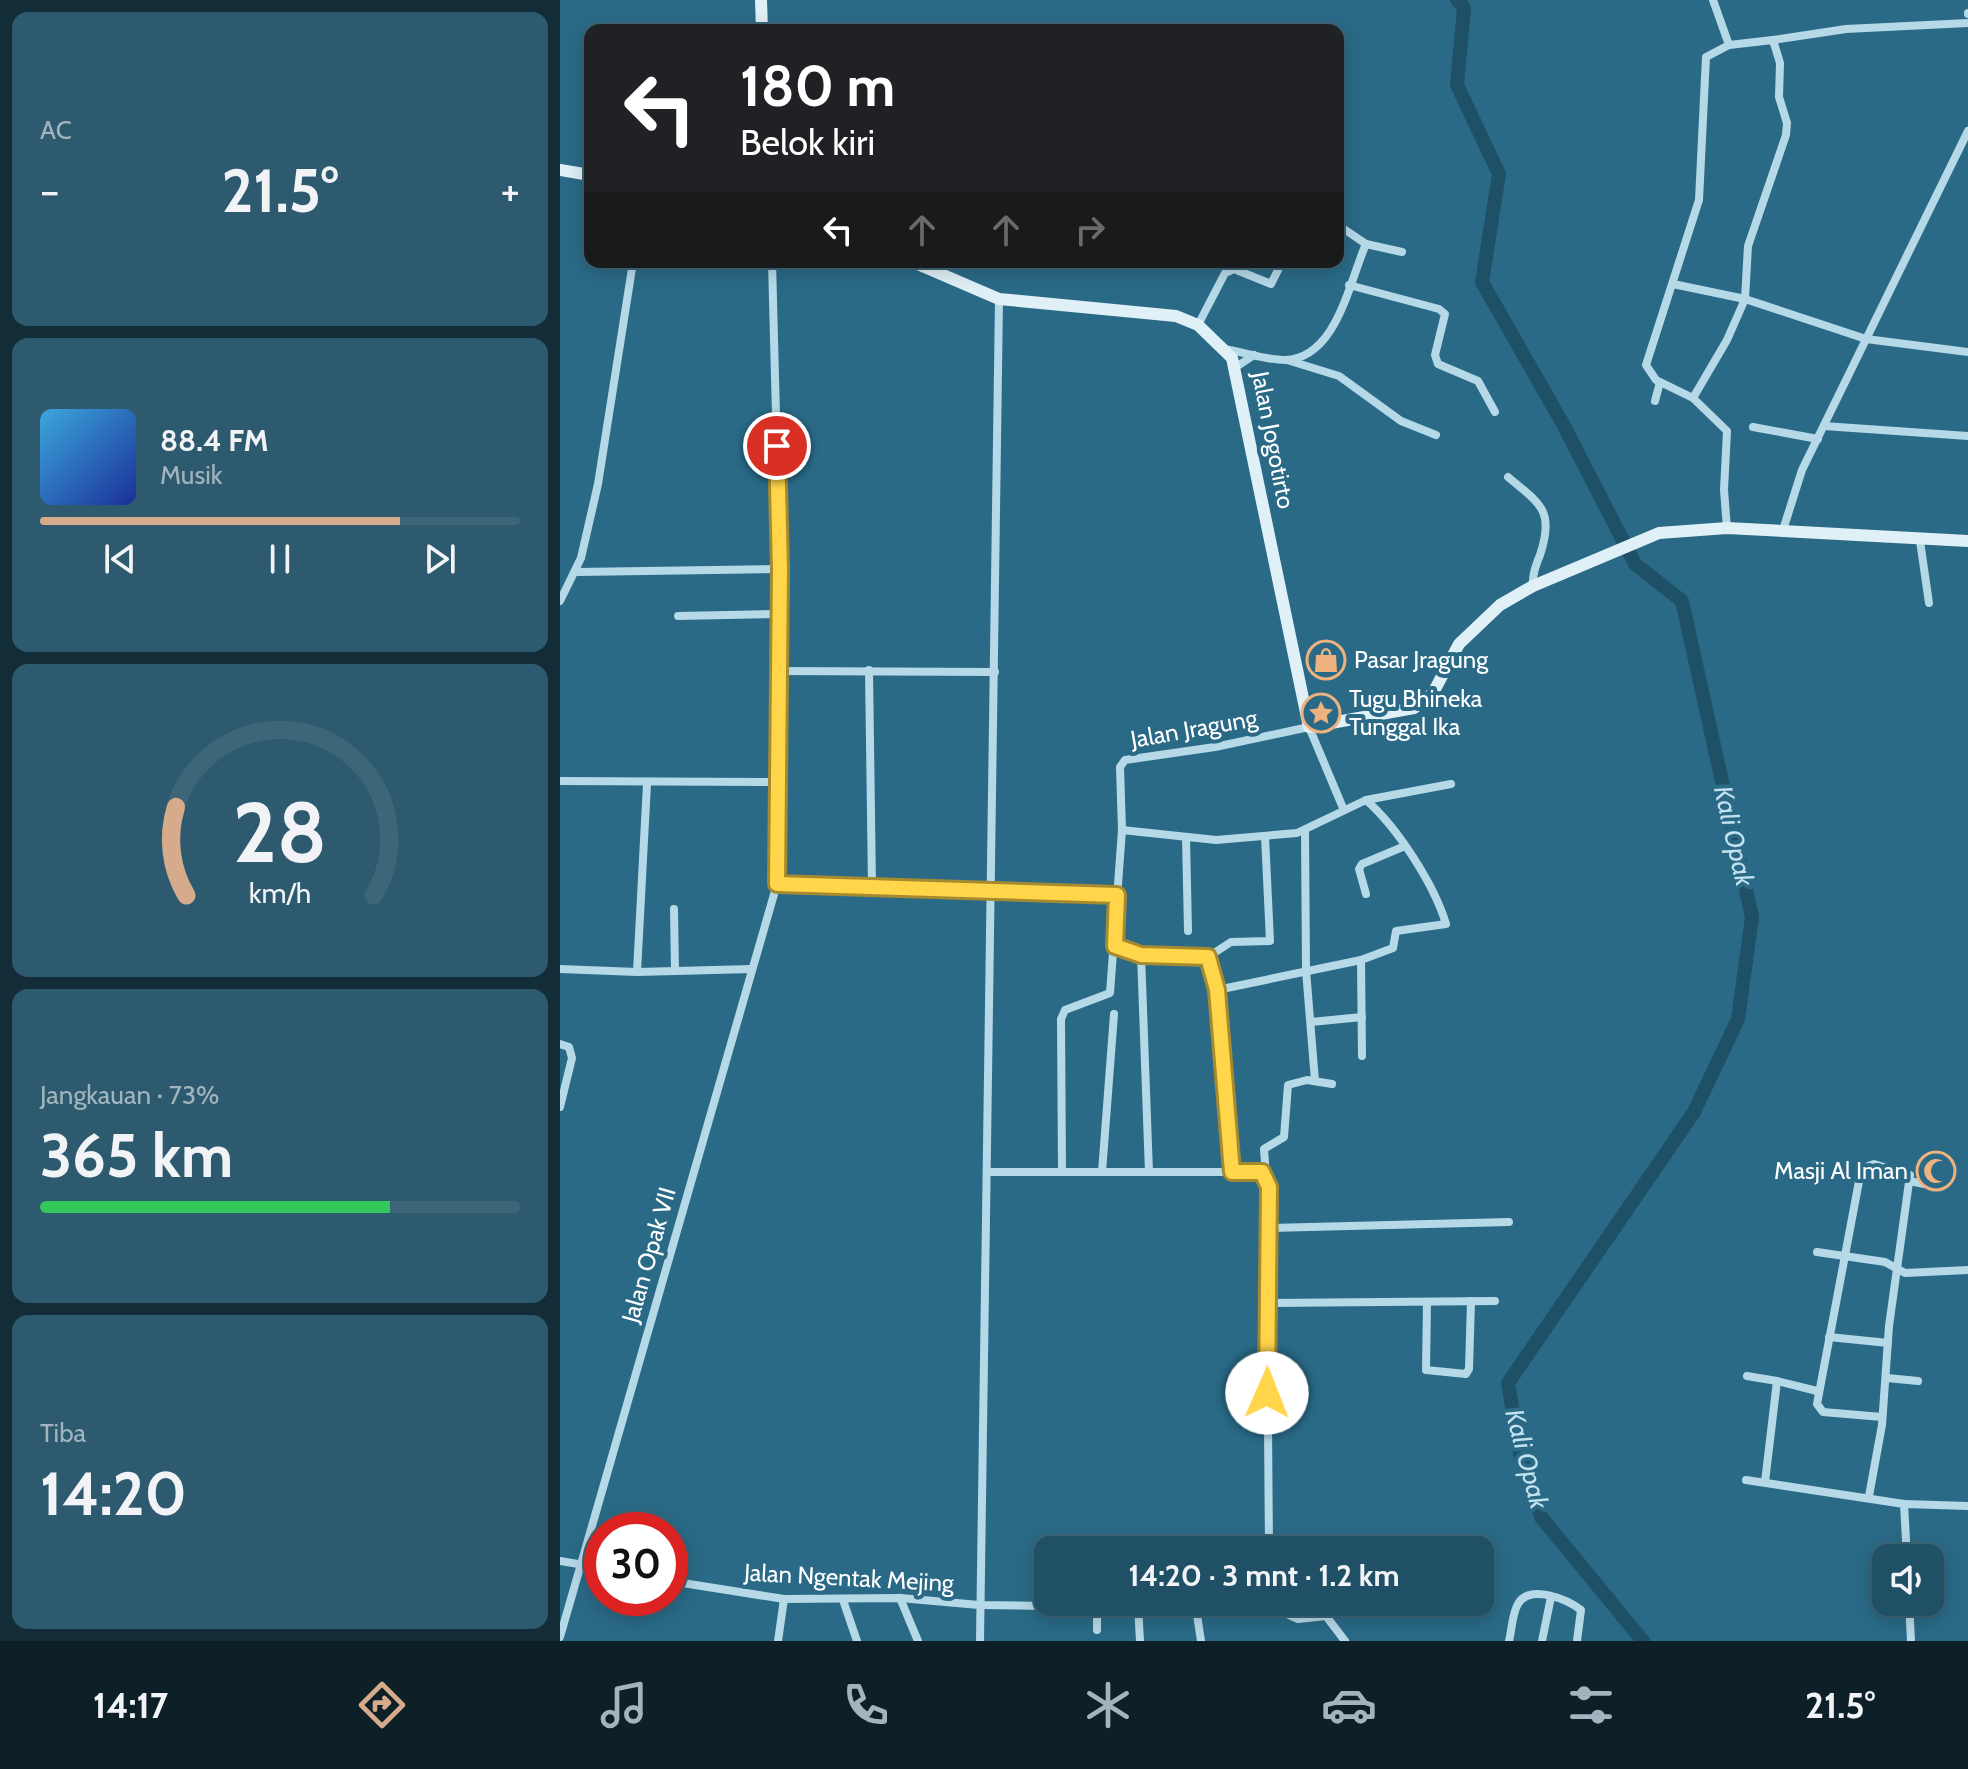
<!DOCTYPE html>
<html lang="id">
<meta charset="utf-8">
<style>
:root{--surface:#205065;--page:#2d5a6e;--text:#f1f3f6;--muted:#a2b5bf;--line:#3d6779;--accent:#d6ab8b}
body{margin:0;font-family:Cabin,sans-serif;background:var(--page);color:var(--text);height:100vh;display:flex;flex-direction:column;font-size:30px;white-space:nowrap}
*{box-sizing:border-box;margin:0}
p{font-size:26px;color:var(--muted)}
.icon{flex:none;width:44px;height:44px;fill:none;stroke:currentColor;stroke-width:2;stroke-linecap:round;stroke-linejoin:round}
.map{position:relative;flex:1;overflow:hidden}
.panel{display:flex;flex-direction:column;gap:12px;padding:12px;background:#122c38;width:560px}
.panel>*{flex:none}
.top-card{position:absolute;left:24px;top:24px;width:760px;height:244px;border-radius:16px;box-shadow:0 4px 20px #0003,0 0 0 2px var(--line);background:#202124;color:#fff;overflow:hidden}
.fabs{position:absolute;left:1312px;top:1544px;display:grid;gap:16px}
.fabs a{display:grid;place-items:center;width:72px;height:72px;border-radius:16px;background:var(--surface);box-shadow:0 4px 20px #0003,0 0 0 2px var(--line);font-size:40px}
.speed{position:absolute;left:24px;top:1512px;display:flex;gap:16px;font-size:40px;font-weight:700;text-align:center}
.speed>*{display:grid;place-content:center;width:104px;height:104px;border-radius:50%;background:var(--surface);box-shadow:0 4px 20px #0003,0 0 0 2px var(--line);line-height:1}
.speed .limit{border:12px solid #d22;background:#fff;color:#111}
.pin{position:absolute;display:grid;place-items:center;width:68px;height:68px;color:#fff;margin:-34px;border:4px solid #fff;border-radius:50%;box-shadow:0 2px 8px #0007}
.me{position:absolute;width:88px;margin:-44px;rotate:1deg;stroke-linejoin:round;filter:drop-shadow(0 0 6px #0008)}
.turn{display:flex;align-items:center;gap:28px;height:168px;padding:0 24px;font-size:36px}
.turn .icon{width:104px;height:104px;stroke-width:2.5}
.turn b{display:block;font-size:56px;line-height:68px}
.lanes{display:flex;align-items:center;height:76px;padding:0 24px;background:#0003;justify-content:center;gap:40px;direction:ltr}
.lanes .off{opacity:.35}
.big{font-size:60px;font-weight:800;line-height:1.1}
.panel .widget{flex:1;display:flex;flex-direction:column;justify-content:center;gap:12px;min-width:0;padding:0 28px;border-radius:16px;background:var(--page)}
.panel .dial{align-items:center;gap:0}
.dial svg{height:208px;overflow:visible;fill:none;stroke:var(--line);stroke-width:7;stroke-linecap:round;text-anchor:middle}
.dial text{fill:var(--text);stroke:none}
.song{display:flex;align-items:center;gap:24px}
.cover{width:96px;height:96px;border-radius:12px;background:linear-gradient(135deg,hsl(200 70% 55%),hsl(230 70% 35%))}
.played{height:8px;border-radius:4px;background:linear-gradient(90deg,var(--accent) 75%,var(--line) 75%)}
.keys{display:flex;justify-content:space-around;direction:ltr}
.heat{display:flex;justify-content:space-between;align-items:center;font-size:44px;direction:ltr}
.charge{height:12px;border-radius:6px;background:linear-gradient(90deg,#34c759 73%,var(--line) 0)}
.trip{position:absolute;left:474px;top:1536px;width:460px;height:80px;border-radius:16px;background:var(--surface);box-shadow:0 4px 20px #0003,0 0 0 2px var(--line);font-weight:800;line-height:80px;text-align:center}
.tabs{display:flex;height:128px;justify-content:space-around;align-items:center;background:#0d2028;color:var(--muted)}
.tabs .icon{width:56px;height:56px}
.tabs .current{color:var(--accent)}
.tabs b{font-size:36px;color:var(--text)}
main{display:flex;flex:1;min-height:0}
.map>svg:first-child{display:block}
</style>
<main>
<section class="panel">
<div class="widget"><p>AC</p>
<div class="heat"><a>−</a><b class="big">21.5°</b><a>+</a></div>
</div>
<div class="widget">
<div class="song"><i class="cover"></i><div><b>88.4 FM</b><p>Musik</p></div></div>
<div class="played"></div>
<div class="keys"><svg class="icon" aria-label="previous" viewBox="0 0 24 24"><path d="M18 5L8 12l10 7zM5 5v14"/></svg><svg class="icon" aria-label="pause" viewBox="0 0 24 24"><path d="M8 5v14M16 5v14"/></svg><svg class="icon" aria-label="next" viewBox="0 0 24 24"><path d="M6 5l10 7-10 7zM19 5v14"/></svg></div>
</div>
<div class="widget dial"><svg viewBox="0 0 100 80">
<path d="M14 69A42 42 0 1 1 86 69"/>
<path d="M14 69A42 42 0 0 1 10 35" stroke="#d6ab8b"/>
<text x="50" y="56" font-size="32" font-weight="700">28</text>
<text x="50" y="72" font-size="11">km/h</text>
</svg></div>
<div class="widget"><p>Jangkauan · 73%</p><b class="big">365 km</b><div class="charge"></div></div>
<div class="widget"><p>Tiba</p><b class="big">14:20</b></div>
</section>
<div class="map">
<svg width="1408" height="1641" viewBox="0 0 1408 1641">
<rect width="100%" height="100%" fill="#2a6a87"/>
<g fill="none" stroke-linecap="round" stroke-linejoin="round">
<path stroke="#1e5068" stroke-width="14" d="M897,0l7,8 -7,77 42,89 -17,108 81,142 72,140 47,37 70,316 -14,102 -44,93 -186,271 12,70 21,64 102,124"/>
<g stroke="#b6d9e8" stroke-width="8">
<path d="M1408,13v1"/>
<path d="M1213,40l73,-11 122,-6"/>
<path d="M778,225l28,19 36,8"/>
<path d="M1113,284l72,15 121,40 102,13"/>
<path d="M789,285l90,24 6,5 -10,41 3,9 40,17 17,31"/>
<path d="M638,325l27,-52 9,-4 37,15 11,-22"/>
<path d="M664,349c20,3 41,11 61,11 52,-2 64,-78 81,-116"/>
<path d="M727,360l52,16 62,45 35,14"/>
<path d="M676,367l18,-12"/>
<path d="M1133,398l34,-58 18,-41 3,-53 38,-111 1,-12 -8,-26 1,-34 -7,-23 -44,5 -16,-45"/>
<path d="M1095,401l5,-19"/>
<path d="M1264,426l144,10"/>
<path d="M1193,427l65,12"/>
<path d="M948,477c32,27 47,33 32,78 -4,10 -8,20 -7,31"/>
<path d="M1167,528l-3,-38 3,-59 -34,-33 -37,-18 -10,-15 53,-165 7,-143 23,-12"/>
<path d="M1223,530l19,-60 166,-339"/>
<path d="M1360,541l9,62"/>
<path d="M17,572l203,-3"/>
<path d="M0,601l21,-43 17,-74 35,-222"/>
<path d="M118,616l101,-2"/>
<path d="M309,670l3,217"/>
<path d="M218,671l217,1"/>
<path d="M0,781l217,1"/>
<path d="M806,800l85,-16"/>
<path d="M562,830l94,10 81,-7 69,-33c31,27 68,84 80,124l-50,7 -3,17 -32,12 -144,30"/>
<path d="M745,831l1,139 9,111"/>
<path d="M626,837l2,94"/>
<path d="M217,884l340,11"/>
<path d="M806,894l-7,-25 3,-5 43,-18"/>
<path d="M114,909l1,62"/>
<path d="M555,946l26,9 67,2 9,33 15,182"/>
<path d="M581,955l8,217"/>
<path d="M648,957l23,-15 39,-1 -5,-105"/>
<path d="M801,960l1,96"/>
<path d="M0,969l77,3 115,-3"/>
<path d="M77,972l10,-188"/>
<path d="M751,1022l51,-5"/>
<path d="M0,1044l9,3 3,11 -12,49"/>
<path d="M428,1172h263l15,5 3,373"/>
<path d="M502,1172l-1,-153 4,-9 45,-17 12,-163 -2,-63 5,-7 90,-13 94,-20 34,81"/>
<path d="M542,1172l12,-158"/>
<path d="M706,1176l-2,-27 20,-12 4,-52 19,-5 25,4"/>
<path d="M1349,1181l31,6"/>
<path d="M709,1228l240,-6"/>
<path d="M1257,1252l68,10 20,11 63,-3"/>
<path d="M867,1302l-1,68 40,4 3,-5 2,-68"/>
<path d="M709,1303l226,-2"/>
<path d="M1269,1337l59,6"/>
<path d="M1187,1376l30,5 -12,101"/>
<path d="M1327,1378l31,3"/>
<path d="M1217,1381l40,10"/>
<path d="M1186,1480l158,24 3,54"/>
<path d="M1309,1496l13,-71 7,-99 21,-151 -36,-11 -11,4 -3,8 -43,228 6,8 59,5"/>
<path d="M1344,1504l64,2"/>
<path d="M0,1561l42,7"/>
<path d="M110,1581l114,18 116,-1 79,7 217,3 40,6 15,-1 18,-7 29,13 28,-3 19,25"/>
<path d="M340,1598l18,43"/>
<path d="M283,1600l14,41"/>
<path d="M1349,1602l2,39"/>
<path d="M578,1606l2,35"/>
<path d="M636,1608l5,33"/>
<path d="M537,1630v-25"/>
<path d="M0,1637l217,-753 3,-315 -8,-307"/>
<path d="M218,1641l6,-42"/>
<path d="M420,1641l19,-1342"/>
<path d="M949,1641c3,-12 3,-27 9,-37 12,-21 50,-4 63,6l-4,31"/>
<path d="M982,1641l9,-44"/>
</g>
<g stroke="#e0f0f7" stroke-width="12">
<path d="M201,0l1,30"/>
<path d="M0,170l30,5"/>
<path d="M353,262l86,37 177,17 22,9 34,33 77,369 105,-19 19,-15 26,-49 41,-39 33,-19 126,-53 68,-5 241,13"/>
</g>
</g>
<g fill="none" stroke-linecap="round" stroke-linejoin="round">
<g stroke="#a68a30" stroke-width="20">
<path id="route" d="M217,446l3,123 -3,315 340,11 -2,51 26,9 67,2 9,33 15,182h30l7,15 -2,206"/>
</g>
<use href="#route" stroke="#ffd54a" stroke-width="14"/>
</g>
<defs>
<g id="shop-ring" transform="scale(2)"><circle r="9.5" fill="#2a6a87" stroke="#eeb27e" stroke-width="1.5"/><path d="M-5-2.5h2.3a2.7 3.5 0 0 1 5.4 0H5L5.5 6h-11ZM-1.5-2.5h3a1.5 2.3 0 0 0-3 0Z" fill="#eeb27e"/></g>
<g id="sight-ring" transform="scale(2)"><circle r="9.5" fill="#2a6a87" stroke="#eeb27e" stroke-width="1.5"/><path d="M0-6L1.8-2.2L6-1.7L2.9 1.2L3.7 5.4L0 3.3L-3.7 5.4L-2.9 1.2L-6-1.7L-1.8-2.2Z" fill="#eeb27e"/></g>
<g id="mosque-ring" transform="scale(2)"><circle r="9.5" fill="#2a6a87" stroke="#eeb27e" stroke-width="1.5"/><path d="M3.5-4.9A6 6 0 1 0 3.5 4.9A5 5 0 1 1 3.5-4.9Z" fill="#eeb27e"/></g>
</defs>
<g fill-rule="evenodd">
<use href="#shop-ring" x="766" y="660"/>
<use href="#sight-ring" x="761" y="713"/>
<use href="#mosque-ring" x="1376" y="1171"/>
</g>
<g text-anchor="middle" stroke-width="8" stroke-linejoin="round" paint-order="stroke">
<g font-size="24" fill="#fff" stroke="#2a6a87">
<text transform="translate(713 440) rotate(79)" y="8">Jalan Jogotirto</text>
<text transform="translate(634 729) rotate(-10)" y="8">Jalan Jragung</text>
<text transform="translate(89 1255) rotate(-74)" y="8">Jalan Opak VII</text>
<text transform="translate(289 1578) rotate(3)" y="8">Jalan Ngentak Mejing</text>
</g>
<g font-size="24" fill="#fff" stroke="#2a6a87" text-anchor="start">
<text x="794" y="668">Pasar Jragung</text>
<text x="789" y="707">Tugu Bhineka<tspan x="789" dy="28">Tunggal Ika</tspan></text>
<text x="1348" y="1179" text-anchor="end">Masji Al Iman</text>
</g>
<g font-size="26" font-style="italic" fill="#c2e2ef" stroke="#2a6a87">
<text transform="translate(1174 836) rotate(77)" y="9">Kali Opak</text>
<text transform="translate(967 1459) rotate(75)" y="9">Kali Opak</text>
</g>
</g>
</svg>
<div class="fabs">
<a><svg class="icon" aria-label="sound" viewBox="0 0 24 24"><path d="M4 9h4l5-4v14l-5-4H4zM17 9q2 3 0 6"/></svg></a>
</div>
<div class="speed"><div class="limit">30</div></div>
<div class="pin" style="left:217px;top:446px;background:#d93025"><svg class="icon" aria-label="arrive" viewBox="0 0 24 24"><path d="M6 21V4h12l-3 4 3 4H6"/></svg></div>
<svg class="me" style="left:707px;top:1393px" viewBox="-20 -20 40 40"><circle r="19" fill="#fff"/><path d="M0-13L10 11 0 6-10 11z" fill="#ffd54a"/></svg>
<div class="trip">14:20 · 3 mnt · 1.2 km</div>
<div class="top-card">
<div class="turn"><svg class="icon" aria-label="left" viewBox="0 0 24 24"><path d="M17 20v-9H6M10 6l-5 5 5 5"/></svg><div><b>180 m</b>Belok kiri</div></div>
<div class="lanes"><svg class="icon" aria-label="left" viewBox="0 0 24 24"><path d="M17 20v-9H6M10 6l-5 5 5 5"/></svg><svg class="icon off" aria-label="ahead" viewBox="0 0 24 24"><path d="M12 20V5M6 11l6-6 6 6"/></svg><svg class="icon off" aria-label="ahead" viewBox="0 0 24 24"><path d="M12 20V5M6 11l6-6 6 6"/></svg><svg class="icon off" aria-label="right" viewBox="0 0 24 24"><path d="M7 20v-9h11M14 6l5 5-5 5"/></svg></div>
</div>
</div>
</main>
<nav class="tabs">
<b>14:17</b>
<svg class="icon current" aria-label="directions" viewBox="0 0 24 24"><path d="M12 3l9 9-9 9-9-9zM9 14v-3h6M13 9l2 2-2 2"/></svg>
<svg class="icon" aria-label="music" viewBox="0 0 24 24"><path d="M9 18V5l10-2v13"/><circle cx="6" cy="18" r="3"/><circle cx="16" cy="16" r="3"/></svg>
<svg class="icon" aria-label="phone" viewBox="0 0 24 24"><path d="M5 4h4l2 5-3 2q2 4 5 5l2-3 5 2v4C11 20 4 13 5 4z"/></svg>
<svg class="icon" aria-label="climate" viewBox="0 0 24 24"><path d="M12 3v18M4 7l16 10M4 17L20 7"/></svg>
<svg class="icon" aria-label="car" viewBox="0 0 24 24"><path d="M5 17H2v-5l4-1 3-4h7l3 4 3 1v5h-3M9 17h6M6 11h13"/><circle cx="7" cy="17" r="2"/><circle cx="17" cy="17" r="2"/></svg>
<svg class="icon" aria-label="filters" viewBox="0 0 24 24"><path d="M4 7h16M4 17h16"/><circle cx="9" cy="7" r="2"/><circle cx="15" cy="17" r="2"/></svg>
<b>21.5°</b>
</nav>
